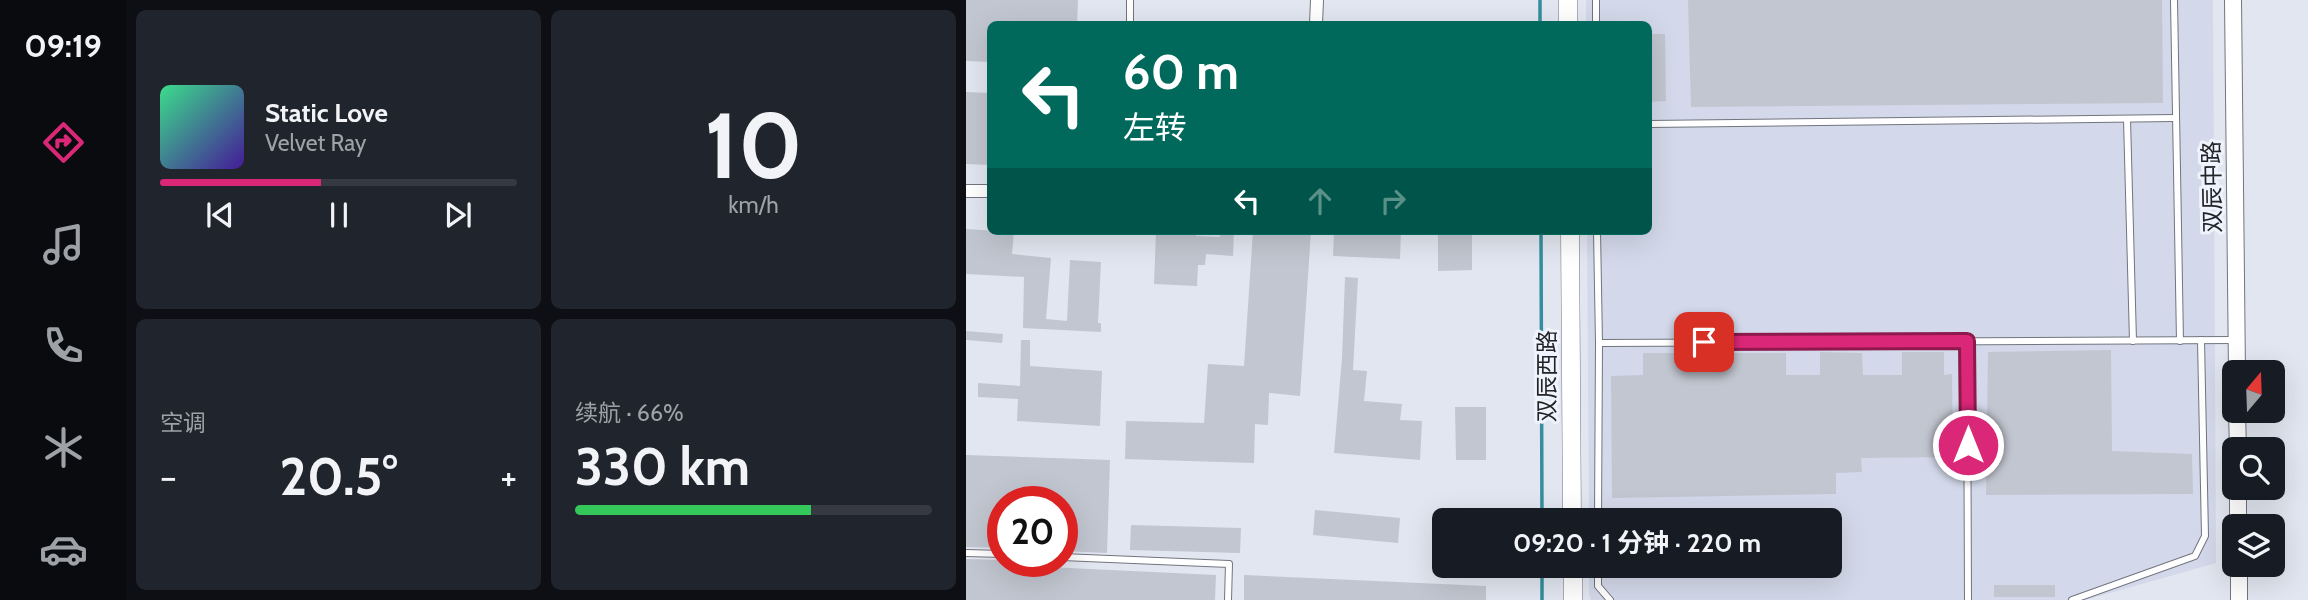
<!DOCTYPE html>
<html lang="zh">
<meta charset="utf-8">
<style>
:root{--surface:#171b24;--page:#20242c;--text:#f1f3f6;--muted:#9ea1a6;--line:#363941;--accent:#db2777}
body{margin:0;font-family:Cabin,"Noto Sans SC",sans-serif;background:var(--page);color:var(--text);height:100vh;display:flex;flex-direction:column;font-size:26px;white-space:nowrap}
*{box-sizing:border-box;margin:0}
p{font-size:23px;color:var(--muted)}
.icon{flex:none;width:38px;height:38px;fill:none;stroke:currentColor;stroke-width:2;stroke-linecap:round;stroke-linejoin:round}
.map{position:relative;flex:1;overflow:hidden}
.drawer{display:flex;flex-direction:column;gap:10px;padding:10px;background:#0d0f14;width:840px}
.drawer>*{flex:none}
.top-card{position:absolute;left:21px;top:21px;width:665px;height:214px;border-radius:10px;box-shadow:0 7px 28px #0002;background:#00695c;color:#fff;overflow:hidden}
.needle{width:46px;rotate:19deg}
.tools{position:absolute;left:1256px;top:360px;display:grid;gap:14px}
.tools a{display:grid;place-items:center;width:63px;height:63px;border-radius:10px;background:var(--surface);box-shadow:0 7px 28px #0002;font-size:35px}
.speed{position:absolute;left:21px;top:486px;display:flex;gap:14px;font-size:35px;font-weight:700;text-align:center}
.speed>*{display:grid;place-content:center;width:91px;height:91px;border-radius:50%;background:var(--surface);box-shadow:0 7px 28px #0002;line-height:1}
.speed .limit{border:10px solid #d22;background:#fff;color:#111}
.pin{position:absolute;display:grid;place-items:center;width:60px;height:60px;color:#fff;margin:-30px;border-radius:14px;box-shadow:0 4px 10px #0006}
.me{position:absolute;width:77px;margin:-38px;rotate:0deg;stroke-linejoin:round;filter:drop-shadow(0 0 5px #0008)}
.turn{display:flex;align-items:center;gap:24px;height:147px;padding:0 21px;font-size:32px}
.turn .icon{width:91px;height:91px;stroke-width:2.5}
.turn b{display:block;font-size:49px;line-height:60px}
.lanes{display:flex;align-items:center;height:66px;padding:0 21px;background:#0003;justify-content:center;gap:35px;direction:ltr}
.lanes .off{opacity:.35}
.big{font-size:52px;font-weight:700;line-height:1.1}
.drawer .card{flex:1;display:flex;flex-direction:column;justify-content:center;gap:10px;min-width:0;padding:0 24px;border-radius:10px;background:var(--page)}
.drawer .dial{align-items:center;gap:0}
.dial b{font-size:91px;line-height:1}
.song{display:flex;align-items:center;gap:21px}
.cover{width:84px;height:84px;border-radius:10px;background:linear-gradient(135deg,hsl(150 70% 55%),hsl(260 70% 35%))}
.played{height:7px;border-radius:4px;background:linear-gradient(90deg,var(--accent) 45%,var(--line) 45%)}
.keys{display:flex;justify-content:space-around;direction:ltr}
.heat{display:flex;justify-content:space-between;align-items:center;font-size:38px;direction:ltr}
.charge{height:10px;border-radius:5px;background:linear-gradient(90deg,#34c759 66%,var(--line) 0)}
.drawer .tiles{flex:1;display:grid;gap:10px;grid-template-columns:repeat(2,1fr)}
.trip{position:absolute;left:466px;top:508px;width:410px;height:70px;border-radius:10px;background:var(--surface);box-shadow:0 7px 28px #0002;font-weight:700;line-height:70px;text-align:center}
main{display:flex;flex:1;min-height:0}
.tab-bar{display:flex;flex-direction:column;width:126px;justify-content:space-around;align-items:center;background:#090b0e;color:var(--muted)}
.tab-bar .icon{width:49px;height:49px}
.tab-bar .on{color:var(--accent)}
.tab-bar b{font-size:32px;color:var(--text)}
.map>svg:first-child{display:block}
</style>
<main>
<nav class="tab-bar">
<b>09:19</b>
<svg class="icon on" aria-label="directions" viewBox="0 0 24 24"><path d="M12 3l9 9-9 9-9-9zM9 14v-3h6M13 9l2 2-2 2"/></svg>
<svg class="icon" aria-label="music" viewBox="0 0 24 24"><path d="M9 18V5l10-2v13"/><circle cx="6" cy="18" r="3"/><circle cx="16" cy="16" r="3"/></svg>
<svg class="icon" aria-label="phone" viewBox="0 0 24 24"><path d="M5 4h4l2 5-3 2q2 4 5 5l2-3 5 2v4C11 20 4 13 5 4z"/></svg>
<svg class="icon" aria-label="climate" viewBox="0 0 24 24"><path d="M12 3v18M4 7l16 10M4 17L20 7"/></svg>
<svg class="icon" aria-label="car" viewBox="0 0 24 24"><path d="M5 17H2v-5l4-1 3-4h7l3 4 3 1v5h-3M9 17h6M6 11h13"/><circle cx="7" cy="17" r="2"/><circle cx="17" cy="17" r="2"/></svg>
</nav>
<section class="drawer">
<div class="tiles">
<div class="card">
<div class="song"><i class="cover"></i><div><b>Static Love</b><p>Velvet Ray</p></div></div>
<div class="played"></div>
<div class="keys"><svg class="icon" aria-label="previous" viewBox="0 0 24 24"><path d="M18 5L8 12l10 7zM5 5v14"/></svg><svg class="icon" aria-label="pause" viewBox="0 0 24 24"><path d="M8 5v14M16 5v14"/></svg><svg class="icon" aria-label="next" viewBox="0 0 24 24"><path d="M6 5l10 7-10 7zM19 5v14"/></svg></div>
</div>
<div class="card dial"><b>10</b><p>km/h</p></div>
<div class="card"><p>空调</p>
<div class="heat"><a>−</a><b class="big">20.5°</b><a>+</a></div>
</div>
<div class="card"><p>续航 · 66%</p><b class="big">330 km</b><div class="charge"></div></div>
</div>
</section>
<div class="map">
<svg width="1342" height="600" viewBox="0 0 1342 600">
<rect width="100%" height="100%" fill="#e2e6f0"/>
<path fill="#d3d9ea" d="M620,0h627l3,563 -131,37h-494l-2,-5v-30h240v-45h-240l-2,-289h61v-207h-62z"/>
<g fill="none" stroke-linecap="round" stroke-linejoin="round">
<g stroke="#348e9d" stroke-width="3.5">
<path d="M574,0v24"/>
<path d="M575,231l1,289"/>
<path d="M576,565v35"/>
</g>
</g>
<g fill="#c2c6d0">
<path d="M0,0h112l-1,24h-87v38l-24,-1z"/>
<path d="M722,0h474l1,103 -472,4z"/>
<path d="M682,34h17l1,67 -18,1z"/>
<path d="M0,92l24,1v72l-24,-1z"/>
<path d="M0,229l48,3 -2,22 39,4 -5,61 21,2 3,-61 31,2 -3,61h3v9l-78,-4 1,-51 -58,-3z"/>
<path d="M190,231h41l-1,5 24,1v-6h14l-1,25 -27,-2 -1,11h-7l-1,21 -43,-2z"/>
<path d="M287,231h58l-11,165 -31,-3 -1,32 -13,-1 -1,39 -129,-4 1,-38 78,2 4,-59 36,2z"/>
<path d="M368,231h67l-1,28 -67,-3z"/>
<path d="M472,231h34v39l-34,1z"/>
<path d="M379,277l13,1 -5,92 14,1 -3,30 38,3 -2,16 22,1 -2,39 -86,-7 8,-95z"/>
<path d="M0,331l37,3 -1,9 -36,-3z"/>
<path d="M55,340h9v26l72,5 -2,55 -83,-5 1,-22 -40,-2v-14l42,3z"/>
<path d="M1145,350l1,101 80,3 1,40 -207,1 2,-143z"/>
<path d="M854,352l42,1 1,22h39v-23h42v23l8,-1 1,83 -92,1 1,14 -26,1v21l-224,4 -1,-122 32,-1v-22h143v22h34z"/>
<path d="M489,407h31v53h-30z"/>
<path d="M0,455l144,5 -3,93 -45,-2v-49h-59v46l-37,-1z"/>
<path d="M349,510l85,8 -2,25 -85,-8z"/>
<path d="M165,525l110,3 -1,25 -110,-3z"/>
<path d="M0,559l37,1v5l213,10 -1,25h-249z"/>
<path d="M278,575l242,11v14h-242z"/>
<rect x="1028" y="585" width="61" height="12"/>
</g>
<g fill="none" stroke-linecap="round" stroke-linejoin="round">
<g stroke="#72757e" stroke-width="8">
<g id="service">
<path d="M1208,0l6,341"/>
<path d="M164,24v-24"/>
<path d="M630,24v-24"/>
<path d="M1161,119l6,222"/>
<path d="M682,124l527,-6"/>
<path d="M631,231l2,112"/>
<path d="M1001,341l1,259"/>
<path d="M632,520l1,-177 635,-3"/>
<path d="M0,553l37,1"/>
<path d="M96,557l167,7 -1,36"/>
<path d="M632,565v21l12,14"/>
<path d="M1106,600l123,-44 10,-20 -4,-196"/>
</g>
</g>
<g stroke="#72757e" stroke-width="14">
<g id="minor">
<path d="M350,24l1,-24"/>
<path d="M0,191h24"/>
</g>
</g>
<g stroke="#72757e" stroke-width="18">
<g id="tertiary">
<path d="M1267,0l4,373"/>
<path d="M1271,411l1,39"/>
<path d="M1272,488v39"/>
<path d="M1273,565v35"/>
</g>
</g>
<g stroke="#72757e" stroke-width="19">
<g id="secondary">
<path d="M602,0v24"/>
<path d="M604,231l2,289"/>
<path d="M607,565v35"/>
</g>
</g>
<use href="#service" stroke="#fff" stroke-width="6"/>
<use href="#minor" stroke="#fff" stroke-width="12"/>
<use href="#tertiary" stroke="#fff" stroke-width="16"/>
<use href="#secondary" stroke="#fff" stroke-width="18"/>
</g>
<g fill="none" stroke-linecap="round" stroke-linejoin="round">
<g stroke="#8e194d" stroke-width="18">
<path id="route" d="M738,342l263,-1 1,104"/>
</g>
<use href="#route" stroke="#db2777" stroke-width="12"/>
</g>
<g text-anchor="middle" stroke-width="6" stroke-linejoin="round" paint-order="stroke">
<g font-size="23" fill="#222327" stroke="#eff3fd">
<text transform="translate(1246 187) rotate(-91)" y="8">双辰中路</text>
<text transform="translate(581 376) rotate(-90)" y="8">双辰西路</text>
</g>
</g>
</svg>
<div class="tools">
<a><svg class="needle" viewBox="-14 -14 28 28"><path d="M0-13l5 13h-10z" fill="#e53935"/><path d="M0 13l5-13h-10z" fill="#9ea1a6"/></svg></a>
<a><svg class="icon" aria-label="search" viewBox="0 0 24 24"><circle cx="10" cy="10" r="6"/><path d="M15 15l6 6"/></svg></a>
<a><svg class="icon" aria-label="layers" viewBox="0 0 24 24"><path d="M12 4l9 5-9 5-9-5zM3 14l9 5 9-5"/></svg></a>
</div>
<div class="speed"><div class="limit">20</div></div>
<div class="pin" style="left:738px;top:342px;background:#d93025"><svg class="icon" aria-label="arrive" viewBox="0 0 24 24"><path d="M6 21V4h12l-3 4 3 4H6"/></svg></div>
<svg class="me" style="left:1002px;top:445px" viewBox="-20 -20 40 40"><circle r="17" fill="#db2777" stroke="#fff" stroke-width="3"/><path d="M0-11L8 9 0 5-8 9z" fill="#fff"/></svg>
<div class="trip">09:20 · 1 分钟 · 220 m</div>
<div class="top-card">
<div class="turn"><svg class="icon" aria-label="left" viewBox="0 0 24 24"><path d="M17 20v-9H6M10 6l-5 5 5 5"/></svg><div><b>60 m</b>左转</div></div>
<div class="lanes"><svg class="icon" aria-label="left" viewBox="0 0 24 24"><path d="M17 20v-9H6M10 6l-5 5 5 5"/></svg><svg class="icon off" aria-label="ahead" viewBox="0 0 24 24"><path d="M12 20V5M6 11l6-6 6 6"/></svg><svg class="icon off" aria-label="right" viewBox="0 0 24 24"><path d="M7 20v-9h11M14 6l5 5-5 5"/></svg></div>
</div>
</div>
</main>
